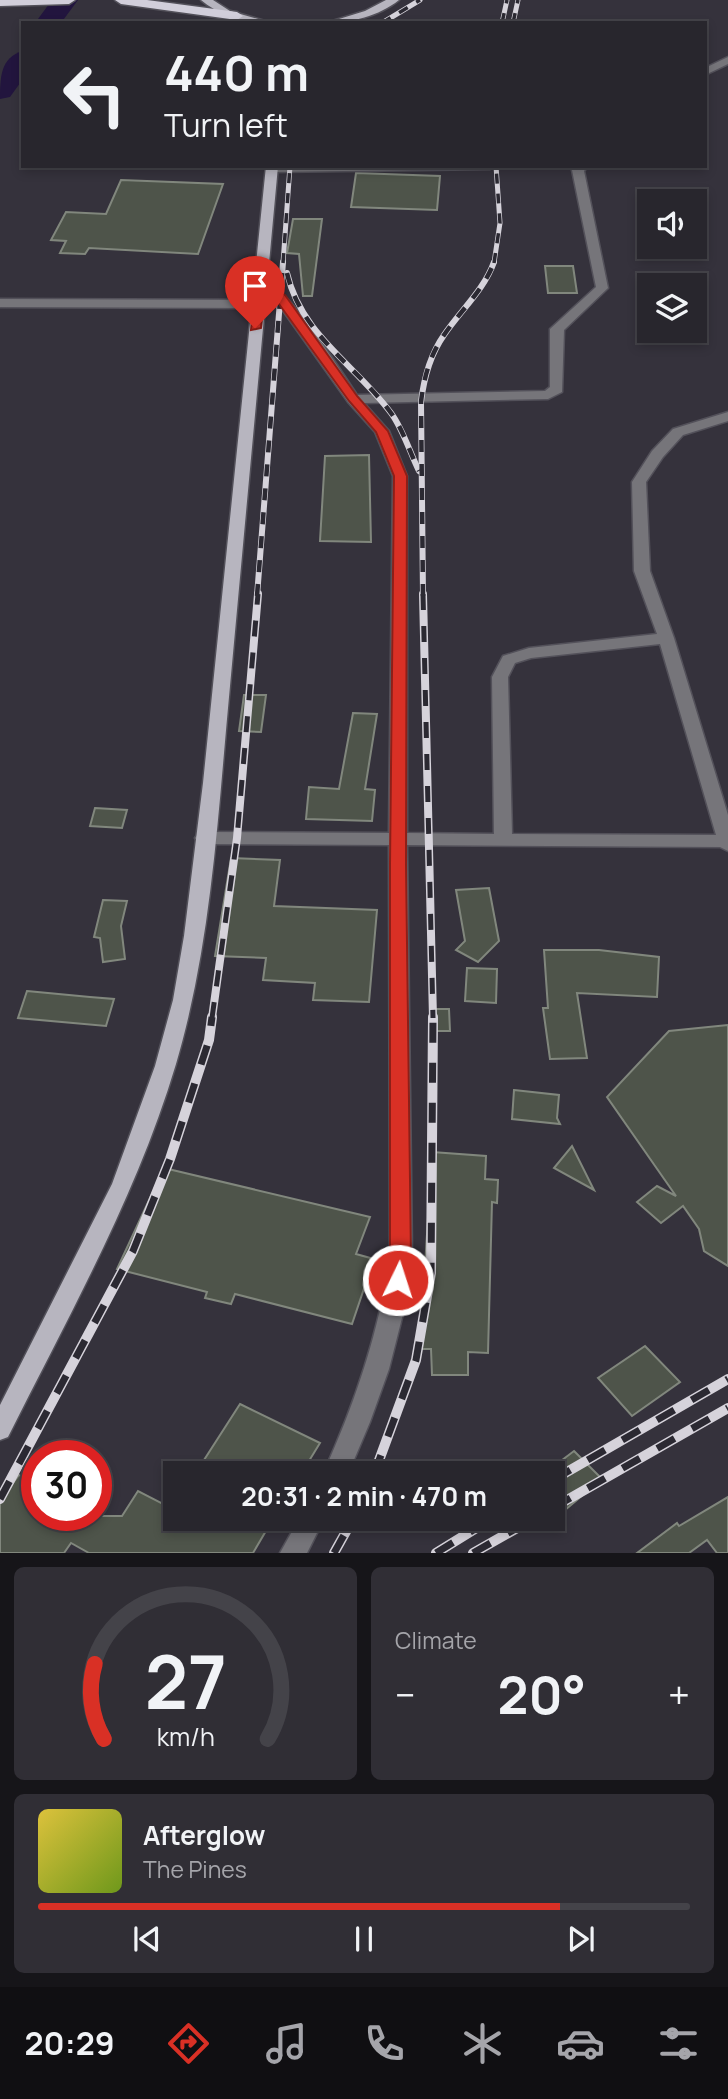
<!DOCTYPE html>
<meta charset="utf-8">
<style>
:root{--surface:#28262d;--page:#302e35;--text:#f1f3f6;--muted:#a5a5aa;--line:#444349;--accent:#d93025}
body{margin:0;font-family:Manrope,sans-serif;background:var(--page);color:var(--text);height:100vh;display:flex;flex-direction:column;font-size:26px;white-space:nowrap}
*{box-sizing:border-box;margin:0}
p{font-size:23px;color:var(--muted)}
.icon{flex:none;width:38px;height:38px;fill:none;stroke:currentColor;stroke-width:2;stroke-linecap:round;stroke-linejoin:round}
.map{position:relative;height:1553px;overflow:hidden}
.panel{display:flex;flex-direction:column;gap:14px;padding:14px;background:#161519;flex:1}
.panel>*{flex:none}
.top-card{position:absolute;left:21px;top:21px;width:686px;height:147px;border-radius:0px;box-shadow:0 4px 10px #0003,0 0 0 2px var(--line);background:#28262d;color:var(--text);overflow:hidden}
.tools{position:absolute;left:637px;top:189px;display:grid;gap:14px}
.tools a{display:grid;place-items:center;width:70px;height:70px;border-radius:0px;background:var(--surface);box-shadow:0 4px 10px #0003,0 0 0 2px var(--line);font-size:35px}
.speed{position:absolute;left:21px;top:1440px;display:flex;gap:14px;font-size:35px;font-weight:700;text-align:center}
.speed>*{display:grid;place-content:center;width:91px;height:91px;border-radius:50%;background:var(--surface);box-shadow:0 4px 10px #0003,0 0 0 2px var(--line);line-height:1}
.speed .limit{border:10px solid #d22;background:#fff;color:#111}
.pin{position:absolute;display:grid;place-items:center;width:60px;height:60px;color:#fff;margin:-72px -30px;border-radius:50% 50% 50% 0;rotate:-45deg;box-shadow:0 0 7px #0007}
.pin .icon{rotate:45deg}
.me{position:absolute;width:77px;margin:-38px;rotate:4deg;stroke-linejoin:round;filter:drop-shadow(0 0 5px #0008)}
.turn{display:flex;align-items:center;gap:24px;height:147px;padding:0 28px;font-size:32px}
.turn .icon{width:91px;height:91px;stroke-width:2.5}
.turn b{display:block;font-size:49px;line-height:60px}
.big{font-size:52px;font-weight:700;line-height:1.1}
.panel .tile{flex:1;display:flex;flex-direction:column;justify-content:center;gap:10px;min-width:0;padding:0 24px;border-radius:10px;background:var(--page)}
.panel .dial{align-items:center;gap:0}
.dial svg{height:182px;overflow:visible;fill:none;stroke:var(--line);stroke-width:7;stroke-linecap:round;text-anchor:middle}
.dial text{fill:var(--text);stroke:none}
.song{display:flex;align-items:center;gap:21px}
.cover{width:84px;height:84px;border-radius:10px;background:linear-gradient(135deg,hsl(50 70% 55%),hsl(80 70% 35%))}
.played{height:7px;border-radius:4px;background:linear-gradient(90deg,var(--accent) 80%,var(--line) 80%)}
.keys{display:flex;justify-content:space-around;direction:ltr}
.heat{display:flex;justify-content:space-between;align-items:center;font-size:38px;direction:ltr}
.panel .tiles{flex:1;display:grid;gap:14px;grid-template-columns:1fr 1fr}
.tile:last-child{grid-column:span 2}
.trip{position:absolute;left:163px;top:1461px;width:402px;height:70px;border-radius:0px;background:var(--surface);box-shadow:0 4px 10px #0003,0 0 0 2px var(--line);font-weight:700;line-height:70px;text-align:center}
.menu{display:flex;height:112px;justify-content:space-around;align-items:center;background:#100f12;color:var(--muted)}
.menu .icon{width:49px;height:49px}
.menu .current{color:var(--accent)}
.menu b{font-size:32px;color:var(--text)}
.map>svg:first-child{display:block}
</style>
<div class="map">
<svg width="728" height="1553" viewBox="0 0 728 1553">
<rect width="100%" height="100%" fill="#35323c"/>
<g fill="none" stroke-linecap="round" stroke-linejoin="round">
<g fill="#22153e" fill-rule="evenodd">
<path d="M52,0h26l-17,23h-26z"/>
<path d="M23,51v28l-13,18 -10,2c0,-20 0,-42 23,-48z"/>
</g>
</g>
<g fill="#4e544a" stroke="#81877d" stroke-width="2">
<path d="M356,173l84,3 -3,34 -86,-3z"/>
<path d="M121,180l102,4 -25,70 -109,-6 -4,6 -25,-1 6,-12 -15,-1 15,-28 40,2z"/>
<path d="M293,219h29l-10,77h-9l-4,-42 -12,-1z"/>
<path d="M545,266h28l4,27h-29z"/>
<path d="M369,455l2,87 -51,-1 5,-85z"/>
<path d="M244,695h22l-5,37 -22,-1z"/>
<path d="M353,713l24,1 -12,75 10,1 -3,31 -66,-2 3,-32 30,2z"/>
<path d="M95,808l32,2 -5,18 -32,-2z"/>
<path d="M231,858l49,2 -6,46 103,4 -8,92 -56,-2 2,-17 -52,-3 3,-22 -51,-2z"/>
<path d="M489,888l10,53 -21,21 -22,-12 9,-9 -9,-51z"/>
<path d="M103,900l24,1 -6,25 4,33 -22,3 -3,-24 -6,-1z"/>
<path d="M544,950h55l60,7 -2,40 -80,-4 10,65 -37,1 -7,-51h5z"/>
<path d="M467,968l30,1 -1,34 -31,-2z"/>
<path d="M27,991l63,6 24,2 -8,27 -88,-8z"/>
<path d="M430,1009h19l1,22h-20z"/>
<path d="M728,1025v241l-24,-15 -5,-22 -16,-23 -22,17 -24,-21 20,-16 19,10 -69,-99 62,-66z"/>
<path d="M514,1090l45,5 -2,23 3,6 -48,-5z"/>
<path d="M572,1146l22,44 -40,-22z"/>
<path d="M432,1152l54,4 -1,23 13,1 -1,23 -5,-1 -4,151 -20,-1v23h-36l-1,-26h-11z"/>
<path d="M164,1168l206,49 -14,37 18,5 -22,65 -117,-30 -4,10 -26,-6 2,-6 -90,-23z"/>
<path d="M645,1346l35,36 -48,34 -34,-38z"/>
<path d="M240,1404l80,39 -19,31h-106z"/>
<path d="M574,1451l28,28 -49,41v-53z"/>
<path d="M19,1475l18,10v31h85l16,-25 37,19v9h98l-20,34h-164l-18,-10 -7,10h-64v-53z"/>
<path d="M728,1497v56h-11l-10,-13 -18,13h-52l40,-30 2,3z"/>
</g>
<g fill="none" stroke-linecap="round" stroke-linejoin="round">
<g stroke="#53515a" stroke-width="3">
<g id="minor">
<path d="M728,57v7l-23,11v-7z"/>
<path d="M269,166h227l-6,3 -218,3 -6,-3z"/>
<path d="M575,166h13l-4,5 24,117 -44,42 -2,62 -14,7 -184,4 25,28 18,45v357l87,1 -2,-157 11,-21 26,-8 128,-14 -23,-63 -2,-89 20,-31 21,-22 55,-17v9l-45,14 -20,22 -17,25 4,89 24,67 54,177v36l-8,-4 -313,-2 5,413 -9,56 -14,55 -19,53 -22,52h-25c32,-71 55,-139 67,-216l-1,-413 -185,-1 -6,-2 -3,-4 3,-4 6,-2 185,1 4,-357 -18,-44 -27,-30 -72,-101 -22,-18 6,-4c31,10 77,87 97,116l188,-4 5,-4v-58l46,-42 -24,-117zM660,644l56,191 -204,-1 -4,-157 7,-14 16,-5z"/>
<path d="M0,299l257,1 6,4 -6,4 -257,-1z"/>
<path d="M299,1519h25l-17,34h-27z"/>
</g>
</g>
<g stroke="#53515a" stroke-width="3">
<g id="major">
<path d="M201,0h12l17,11 42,12c-26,0 -51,-6 -71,-23z"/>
<path d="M386,0h13c-20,16 -48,23 -73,23l39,-12z"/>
<path d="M266,166h12c-16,173 -32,346 -48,520 -12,126 -18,256 -54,378 -39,131 -107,251 -168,373l-8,3v-35l112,-221 43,-118 18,-66 11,-64 19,-153z"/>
</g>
</g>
<g stroke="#53515a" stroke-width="3">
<g id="highway">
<path d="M0,0h75l-6,4 -69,2z"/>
<path d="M115,0h32l90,12 6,4 -6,4 -116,-16z"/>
</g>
</g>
<use href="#minor" fill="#76757a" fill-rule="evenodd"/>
<use href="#major" fill="#b7b5bf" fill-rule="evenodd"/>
<use href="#highway" fill="#d1ceda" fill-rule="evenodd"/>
<g stroke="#d6d3db" stroke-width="5">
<g id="rail-far3">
<path d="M382,23l38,-23"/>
<path d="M502,23l5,-23"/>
<path d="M513,23l5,-23"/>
<path d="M283,263l7,-97"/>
<path d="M494,263l6,-40 -4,-57"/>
</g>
</g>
<g stroke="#d6d3db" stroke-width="6">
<g id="rail-far2">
<path d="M287,273c14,62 69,92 104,140 12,16 19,40 28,58"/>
<path d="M257,596l26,-334"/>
<path d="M423,596l-2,-194c3,-25 9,-47 23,-67 17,-25 40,-45 50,-73"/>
</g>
</g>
<g stroke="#d6d3db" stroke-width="8">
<g id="rail-far1">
<path d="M423,594l10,424"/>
<path d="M212,1018l25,-180 21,-244"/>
</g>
</g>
<g stroke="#d6d3db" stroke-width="10">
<g id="rail">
<path d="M374,1474l42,-114 15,-87 2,-256"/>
<path d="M553,1480l175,-101"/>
<path d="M0,1499l133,-248 37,-92 39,-119 3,-23"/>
<path d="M553,1508l175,-100"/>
<path d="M334,1553l19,-34"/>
<path d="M436,1553l55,-34"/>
<path d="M473,1553l60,-34"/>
</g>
</g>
<use href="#rail-far3" stroke="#2b2932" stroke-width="3.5" stroke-dasharray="10" stroke-linecap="butt"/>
<use href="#rail-far2" stroke="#2b2932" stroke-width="4.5" stroke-dasharray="12" stroke-linecap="butt"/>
<use href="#rail-far1" stroke="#2b2932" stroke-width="5" stroke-dasharray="16" stroke-linecap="butt"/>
<use href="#rail" stroke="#2b2932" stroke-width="7" stroke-dasharray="20" stroke-linecap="butt"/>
</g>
<path fill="#d93025" stroke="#8d1f18" stroke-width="2" d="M256,281h8l21,14 72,101 31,35 19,45 -1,388 5,394 -6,28 -7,3 -7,-3 -3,-6 2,-22v-394l4,-388 -18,-44 -27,-31 -73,-101 -11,-8 -4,36 -10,2z"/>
</svg>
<div class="tools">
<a><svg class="icon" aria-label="sound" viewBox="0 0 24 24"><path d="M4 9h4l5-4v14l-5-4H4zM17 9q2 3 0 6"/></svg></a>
<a><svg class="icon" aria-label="layers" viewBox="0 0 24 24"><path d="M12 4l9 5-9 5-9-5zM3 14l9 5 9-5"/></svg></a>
</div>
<div class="speed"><div class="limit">30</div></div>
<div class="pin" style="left:255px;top:328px;background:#d93025"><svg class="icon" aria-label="arrive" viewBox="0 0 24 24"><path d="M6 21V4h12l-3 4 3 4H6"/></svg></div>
<svg class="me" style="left:398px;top:1280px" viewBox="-20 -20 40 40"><circle r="17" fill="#d93025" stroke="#fff" stroke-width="3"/><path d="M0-11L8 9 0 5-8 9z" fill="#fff"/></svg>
<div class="trip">20:31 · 2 min · 470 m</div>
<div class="top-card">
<div class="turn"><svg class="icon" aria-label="left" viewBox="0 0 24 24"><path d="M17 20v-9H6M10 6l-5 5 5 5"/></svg><div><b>440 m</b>Turn left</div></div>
</div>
</div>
<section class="panel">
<div class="tiles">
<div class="tile dial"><svg viewBox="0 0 100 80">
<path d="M14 69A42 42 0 1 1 86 69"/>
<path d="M14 69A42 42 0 0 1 10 36" stroke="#d93025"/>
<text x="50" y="56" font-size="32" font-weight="700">27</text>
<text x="50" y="72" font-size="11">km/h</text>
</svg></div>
<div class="tile"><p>Climate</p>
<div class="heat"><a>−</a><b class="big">20°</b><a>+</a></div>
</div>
<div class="tile">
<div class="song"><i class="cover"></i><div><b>Afterglow</b><p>The Pines</p></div></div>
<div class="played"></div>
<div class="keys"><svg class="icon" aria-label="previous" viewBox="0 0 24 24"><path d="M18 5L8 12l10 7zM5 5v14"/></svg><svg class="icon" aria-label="pause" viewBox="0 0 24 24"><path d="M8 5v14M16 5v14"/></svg><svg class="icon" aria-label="next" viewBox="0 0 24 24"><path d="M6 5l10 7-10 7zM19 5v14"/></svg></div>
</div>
</div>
</section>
<nav class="menu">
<b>20:29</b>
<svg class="icon current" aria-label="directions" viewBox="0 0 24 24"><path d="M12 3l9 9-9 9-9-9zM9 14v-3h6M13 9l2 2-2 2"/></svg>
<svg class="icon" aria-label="music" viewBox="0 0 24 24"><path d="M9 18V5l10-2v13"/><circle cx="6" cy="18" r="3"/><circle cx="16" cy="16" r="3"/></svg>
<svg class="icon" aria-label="phone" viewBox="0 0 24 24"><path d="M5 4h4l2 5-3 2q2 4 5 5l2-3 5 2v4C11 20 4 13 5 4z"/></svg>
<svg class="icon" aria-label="climate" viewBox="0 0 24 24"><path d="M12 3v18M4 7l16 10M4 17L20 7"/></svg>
<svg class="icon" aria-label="car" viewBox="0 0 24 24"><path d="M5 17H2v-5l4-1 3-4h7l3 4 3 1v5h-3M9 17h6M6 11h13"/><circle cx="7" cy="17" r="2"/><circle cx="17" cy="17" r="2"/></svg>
<svg class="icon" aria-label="filters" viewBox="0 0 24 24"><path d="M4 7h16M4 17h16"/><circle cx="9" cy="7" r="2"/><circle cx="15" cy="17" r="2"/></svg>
</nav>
